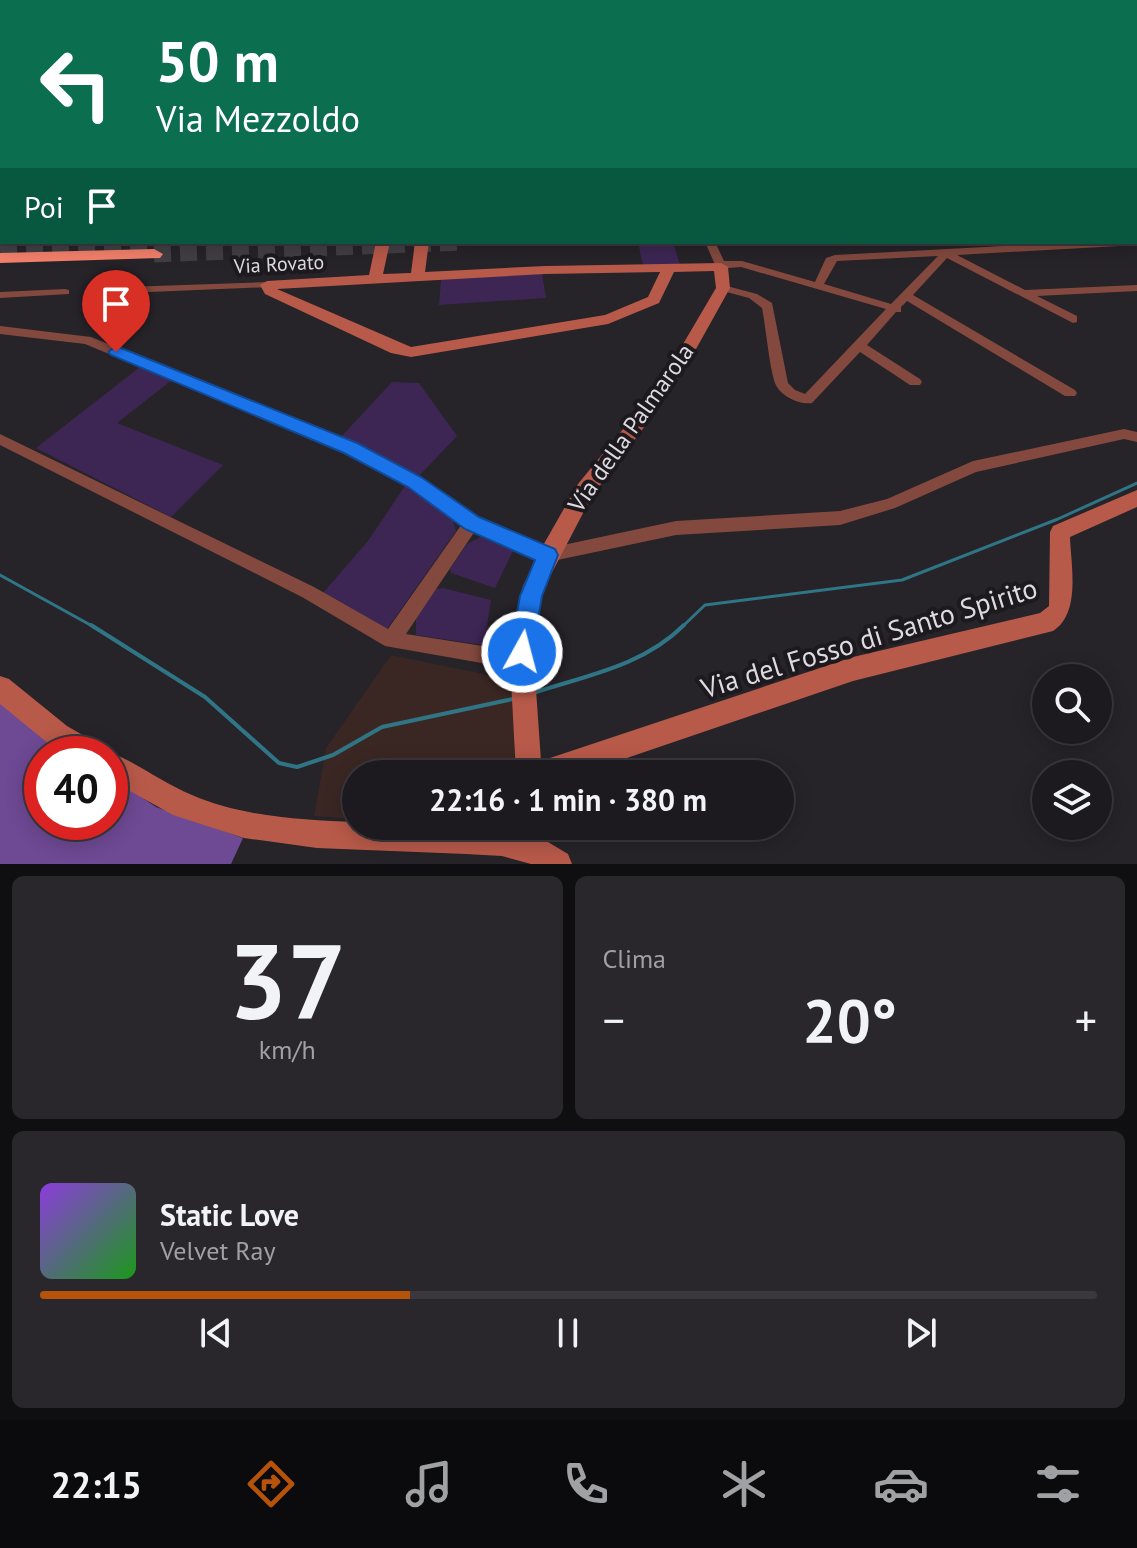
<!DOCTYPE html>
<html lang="it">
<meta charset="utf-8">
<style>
:root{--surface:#1c1a1f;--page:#29272c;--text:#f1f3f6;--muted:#a0a1a4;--line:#3a383d;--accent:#b45309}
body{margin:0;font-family:"PT Sans",sans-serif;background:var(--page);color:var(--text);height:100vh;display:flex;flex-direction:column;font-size:30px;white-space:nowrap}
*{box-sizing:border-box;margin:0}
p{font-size:26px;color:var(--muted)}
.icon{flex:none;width:44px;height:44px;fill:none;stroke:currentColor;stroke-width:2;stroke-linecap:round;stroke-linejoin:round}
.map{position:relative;height:864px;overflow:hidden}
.side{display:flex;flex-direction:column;gap:12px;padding:12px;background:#0f0e11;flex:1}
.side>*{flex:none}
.banner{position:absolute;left:0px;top:0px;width:1138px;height:244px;box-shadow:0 4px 20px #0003,0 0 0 2px var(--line);background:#0b6e4f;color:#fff;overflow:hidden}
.buttons{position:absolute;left:1032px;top:664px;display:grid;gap:16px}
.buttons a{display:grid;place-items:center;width:80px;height:80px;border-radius:50%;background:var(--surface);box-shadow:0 4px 20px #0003,0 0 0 2px var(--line);font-size:40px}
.speed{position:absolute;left:24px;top:736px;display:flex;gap:16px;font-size:40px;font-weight:700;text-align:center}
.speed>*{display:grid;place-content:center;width:104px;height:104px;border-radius:50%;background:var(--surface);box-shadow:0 4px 20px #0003,0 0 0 2px var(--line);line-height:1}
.speed .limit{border:12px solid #d22;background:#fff;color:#111}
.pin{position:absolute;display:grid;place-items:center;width:68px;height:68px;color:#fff;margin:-82px -34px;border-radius:50% 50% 50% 0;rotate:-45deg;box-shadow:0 0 8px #0007}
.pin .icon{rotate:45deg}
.me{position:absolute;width:88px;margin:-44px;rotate:7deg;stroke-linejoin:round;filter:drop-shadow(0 0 6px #0008)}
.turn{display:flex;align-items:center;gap:28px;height:168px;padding:0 24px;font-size:36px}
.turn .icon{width:104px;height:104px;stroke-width:2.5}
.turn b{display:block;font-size:56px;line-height:68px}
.then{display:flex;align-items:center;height:76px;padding:0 24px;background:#0003;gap:16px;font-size:30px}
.big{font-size:60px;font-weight:700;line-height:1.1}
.side .widget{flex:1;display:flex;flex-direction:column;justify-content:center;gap:12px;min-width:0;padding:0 28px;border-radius:12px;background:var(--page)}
.side .dial{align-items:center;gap:0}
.dial b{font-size:104px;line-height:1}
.song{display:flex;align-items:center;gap:24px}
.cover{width:96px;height:96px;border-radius:12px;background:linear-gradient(135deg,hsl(270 70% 55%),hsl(120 70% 35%))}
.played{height:8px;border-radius:4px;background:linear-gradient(90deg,var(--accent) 35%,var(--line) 35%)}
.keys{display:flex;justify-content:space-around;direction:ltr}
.heat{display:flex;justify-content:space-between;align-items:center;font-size:44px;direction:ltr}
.side .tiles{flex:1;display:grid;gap:12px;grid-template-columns:1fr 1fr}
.widget:last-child{grid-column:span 2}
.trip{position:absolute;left:342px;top:760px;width:452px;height:80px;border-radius:40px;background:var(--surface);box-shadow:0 4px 20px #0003,0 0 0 2px var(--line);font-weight:700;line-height:80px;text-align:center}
.dock{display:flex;height:128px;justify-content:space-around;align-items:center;background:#0b0a0c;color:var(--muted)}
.dock .icon{width:56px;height:56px}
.dock .selected{color:var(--accent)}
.dock b{font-size:36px;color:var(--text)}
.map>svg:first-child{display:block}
</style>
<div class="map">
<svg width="1137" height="864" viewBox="0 0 1137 864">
<rect width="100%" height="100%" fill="#262329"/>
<path fill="#3a2723" d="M391,655l121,25 3,94h-159v45l-42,-3 12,-68z"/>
<g fill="#3d2654">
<path d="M638,242h35l7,23 -37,1z"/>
<path d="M542,274l4,24 -107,7 2,-26z"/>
<path d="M140,367l32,13 -55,43 106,42 -52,52 -135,-69z"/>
<path d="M392,382l27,1 38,53 -39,41 -78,-39z"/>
<path d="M405,486l46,29 5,16 -69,98 -64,-36 45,-52z"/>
<path d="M481,537l32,14 -18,37 -44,-15 -1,-4 17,-25z"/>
<path d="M443,588l48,12 -7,45 -68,-10v-17l20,-29z"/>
</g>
<path fill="#6e4994" d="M0,703l76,51h-34v68h68v-46l46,31 87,31 -12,26h-231z"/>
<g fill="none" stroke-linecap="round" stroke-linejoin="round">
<g stroke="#2f7585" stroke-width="3">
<path d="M0,575l94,52"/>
<path d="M682,627l23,-22 197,-25 156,-61 79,-36"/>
</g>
<g stroke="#2f7585" stroke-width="4">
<path d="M91,625l114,72 74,66 18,4 36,-12 49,-28 131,-28"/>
<path d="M536,692c53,-17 108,-27 148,-67"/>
</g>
<g stroke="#413f44" stroke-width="17" stroke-dasharray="17 9" stroke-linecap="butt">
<path d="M0,248l153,-6"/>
<path d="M154,254l312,-12"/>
</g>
<g fill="#83493e" fill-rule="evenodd">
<path d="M26,0h7l-9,2z"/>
<path d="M99,0h7l-9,2z"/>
<path d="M217,0h6l1,2h-6z"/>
<path d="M487,0h6l1,2h-6z"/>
<path d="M2,14v4l-2,1v-4z"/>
<rect x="1136" y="24" width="1" height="4"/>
<path d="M2,48v5l-2,1v-5z"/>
<path d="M2,158v6l-2,1v-6z"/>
<path d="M2,194v6l-2,1v-6z"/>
<path d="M1136,239l1,6 -180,10 68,35 112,-5v6l-100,5 40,20v6l-4,1 -126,-65 -34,37 162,95 2,3 -2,3h-10l-158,-95 -6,6v5h-5l-29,33 53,34 2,3 -2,3h-10l-50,-33 -48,51c-13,2 -32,-7 -37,-20 -6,-18 -9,-55 -13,-75l-13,-10 -30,-8v-4l4,-1 34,9 15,9 16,80 7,7 10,4 81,-85 -145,-42 -24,2 -12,-27h10l9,19h18l73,21 11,-24 9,-3 243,-13h58zM938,256l-47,48 -67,-20 13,-23z"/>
<path d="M267,282l6,3 -2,2 -145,6 -6,-3 6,-3z"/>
<path d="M65,289l4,1v4l-69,4v-6z"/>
<path d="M0,326l91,11 264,107 65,34 58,40 71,30 127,-27 164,-10 47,-12 86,-38 151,-32 13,3v10l-13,-3 -148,33 -81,36 -55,17 -164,10 -128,27 -73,-31 -69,103 116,18 7,3 2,6 -2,6 -7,3 -137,-24 -83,-49 -302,-152v-11l314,153 74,42 74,-105 -52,-38 -65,-34 -260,-108 -85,-10z"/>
</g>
<g fill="#b85a4a" fill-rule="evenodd">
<path d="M1057,0h10l2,2h-10z"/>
<rect x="1136" y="35" width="1" height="5"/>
<rect x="0" y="105" width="2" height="6"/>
<rect x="1136" y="167" width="1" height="6"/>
<path d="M376,242h14l-7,32 28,-1 4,-31h14l-4,30 120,-6 176,-3 7,4 2,21 -39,70 -37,56 -62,82 -47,90 -7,27 -4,48 7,100 312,-104 187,-44 9,-7 1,-74 3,-6 84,-36v17l-67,30c1,29 11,76 -17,94l-200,50 -273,93h-64l-6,-113 6,-48 7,-27 18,-37 37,-65 64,-78 34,-50 40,-68 -2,-17 -40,1 -15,31 -51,21 -197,33 -20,-4 -126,-59 -5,-9 7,-4 102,-6zM660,272l-12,25 -43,18 -194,32 -134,-58 268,-15z"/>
<path d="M0,676l9,3 58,47 33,19 4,9h-38l-17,-10 -49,-40z"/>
<path d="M110,752c29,12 53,31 82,43 51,22 110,25 164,27v4h119l45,6 -1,-6h28l1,16 20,12 4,10h-41l-29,-8 -36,-2 -149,-6 -73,-10 -71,-23 -63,-35v-26h-5z"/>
</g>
<path fill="#f4816c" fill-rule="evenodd" d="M154,249l9,5 -3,4 -160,5v-10z"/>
</g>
<path fill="#ab7f30" d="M1119,0h18v17l-1,-15h-18z"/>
<path fill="#c79438" stroke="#8b6827" stroke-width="2" d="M1126,0h11v3l-1,-1h-9z"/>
<path fill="#1a73e8" stroke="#114b97" stroke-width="2" d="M116,346l241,97 64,34 58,40 76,32 3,6 -16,41 -11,64 -9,4 -8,-4 -4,-8 10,-56 15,-36 -70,-31 -57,-42 -64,-34 -233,-98 -3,-3z"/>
<g text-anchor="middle" stroke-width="8" stroke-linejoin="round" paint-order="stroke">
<g font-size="20" fill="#dddbdf" stroke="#1c1a1f">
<text transform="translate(279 264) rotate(-3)" y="7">Via Rovato</text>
</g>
<g font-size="24" fill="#dddbdf" stroke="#1c1a1f">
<text transform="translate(631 428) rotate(-55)" y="8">Via della Palmarola</text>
</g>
<g font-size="28" fill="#dddbdf" stroke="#1c1a1f">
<text transform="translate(869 638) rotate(-17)" y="10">Via del Fosso di Santo Spirito</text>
</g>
</g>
</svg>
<div class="buttons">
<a><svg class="icon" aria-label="search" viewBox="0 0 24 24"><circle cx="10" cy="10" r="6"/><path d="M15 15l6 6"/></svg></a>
<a><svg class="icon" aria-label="layers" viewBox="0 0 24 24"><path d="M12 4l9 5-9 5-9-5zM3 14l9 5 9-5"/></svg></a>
</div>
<div class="speed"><div class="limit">40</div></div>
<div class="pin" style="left:116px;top:352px;background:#d93025"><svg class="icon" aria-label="arrive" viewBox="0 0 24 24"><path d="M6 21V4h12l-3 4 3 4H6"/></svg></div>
<svg class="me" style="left:522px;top:652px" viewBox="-20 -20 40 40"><circle r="17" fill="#1a73e8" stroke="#fff" stroke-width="3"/><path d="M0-11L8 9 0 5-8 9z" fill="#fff"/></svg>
<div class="trip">22:16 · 1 min · 380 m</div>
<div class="banner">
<div class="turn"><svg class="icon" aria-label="left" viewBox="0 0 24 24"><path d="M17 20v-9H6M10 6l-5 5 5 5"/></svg><div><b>50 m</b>Via Mezzoldo</div></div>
<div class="then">Poi<svg class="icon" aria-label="arrive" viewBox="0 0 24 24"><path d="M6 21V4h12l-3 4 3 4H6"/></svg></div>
</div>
</div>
<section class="side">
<div class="tiles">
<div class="widget dial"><b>37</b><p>km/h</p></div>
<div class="widget"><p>Clima</p>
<div class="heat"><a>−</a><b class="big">20°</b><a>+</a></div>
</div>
<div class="widget">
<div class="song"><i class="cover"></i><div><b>Static Love</b><p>Velvet Ray</p></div></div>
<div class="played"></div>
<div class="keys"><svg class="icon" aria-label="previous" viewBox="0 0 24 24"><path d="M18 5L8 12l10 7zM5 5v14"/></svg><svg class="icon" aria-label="pause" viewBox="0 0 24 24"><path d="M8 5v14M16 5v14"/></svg><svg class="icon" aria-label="next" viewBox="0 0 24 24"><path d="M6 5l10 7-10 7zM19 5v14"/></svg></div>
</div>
</div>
</section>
<nav class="dock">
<b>22:15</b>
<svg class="icon selected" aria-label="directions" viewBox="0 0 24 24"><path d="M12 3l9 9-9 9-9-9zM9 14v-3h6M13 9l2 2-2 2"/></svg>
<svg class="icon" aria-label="music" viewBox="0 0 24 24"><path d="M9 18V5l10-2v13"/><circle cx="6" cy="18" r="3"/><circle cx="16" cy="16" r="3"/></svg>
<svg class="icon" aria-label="phone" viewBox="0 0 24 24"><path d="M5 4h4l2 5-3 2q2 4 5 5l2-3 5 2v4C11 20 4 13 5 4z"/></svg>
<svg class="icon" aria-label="climate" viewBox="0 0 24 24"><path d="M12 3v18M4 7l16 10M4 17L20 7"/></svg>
<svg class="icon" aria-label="car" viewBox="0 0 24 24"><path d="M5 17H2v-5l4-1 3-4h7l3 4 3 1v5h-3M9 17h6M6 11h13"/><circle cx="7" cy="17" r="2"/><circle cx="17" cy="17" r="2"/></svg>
<svg class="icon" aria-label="filters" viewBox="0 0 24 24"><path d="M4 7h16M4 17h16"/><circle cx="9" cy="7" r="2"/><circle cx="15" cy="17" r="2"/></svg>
</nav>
